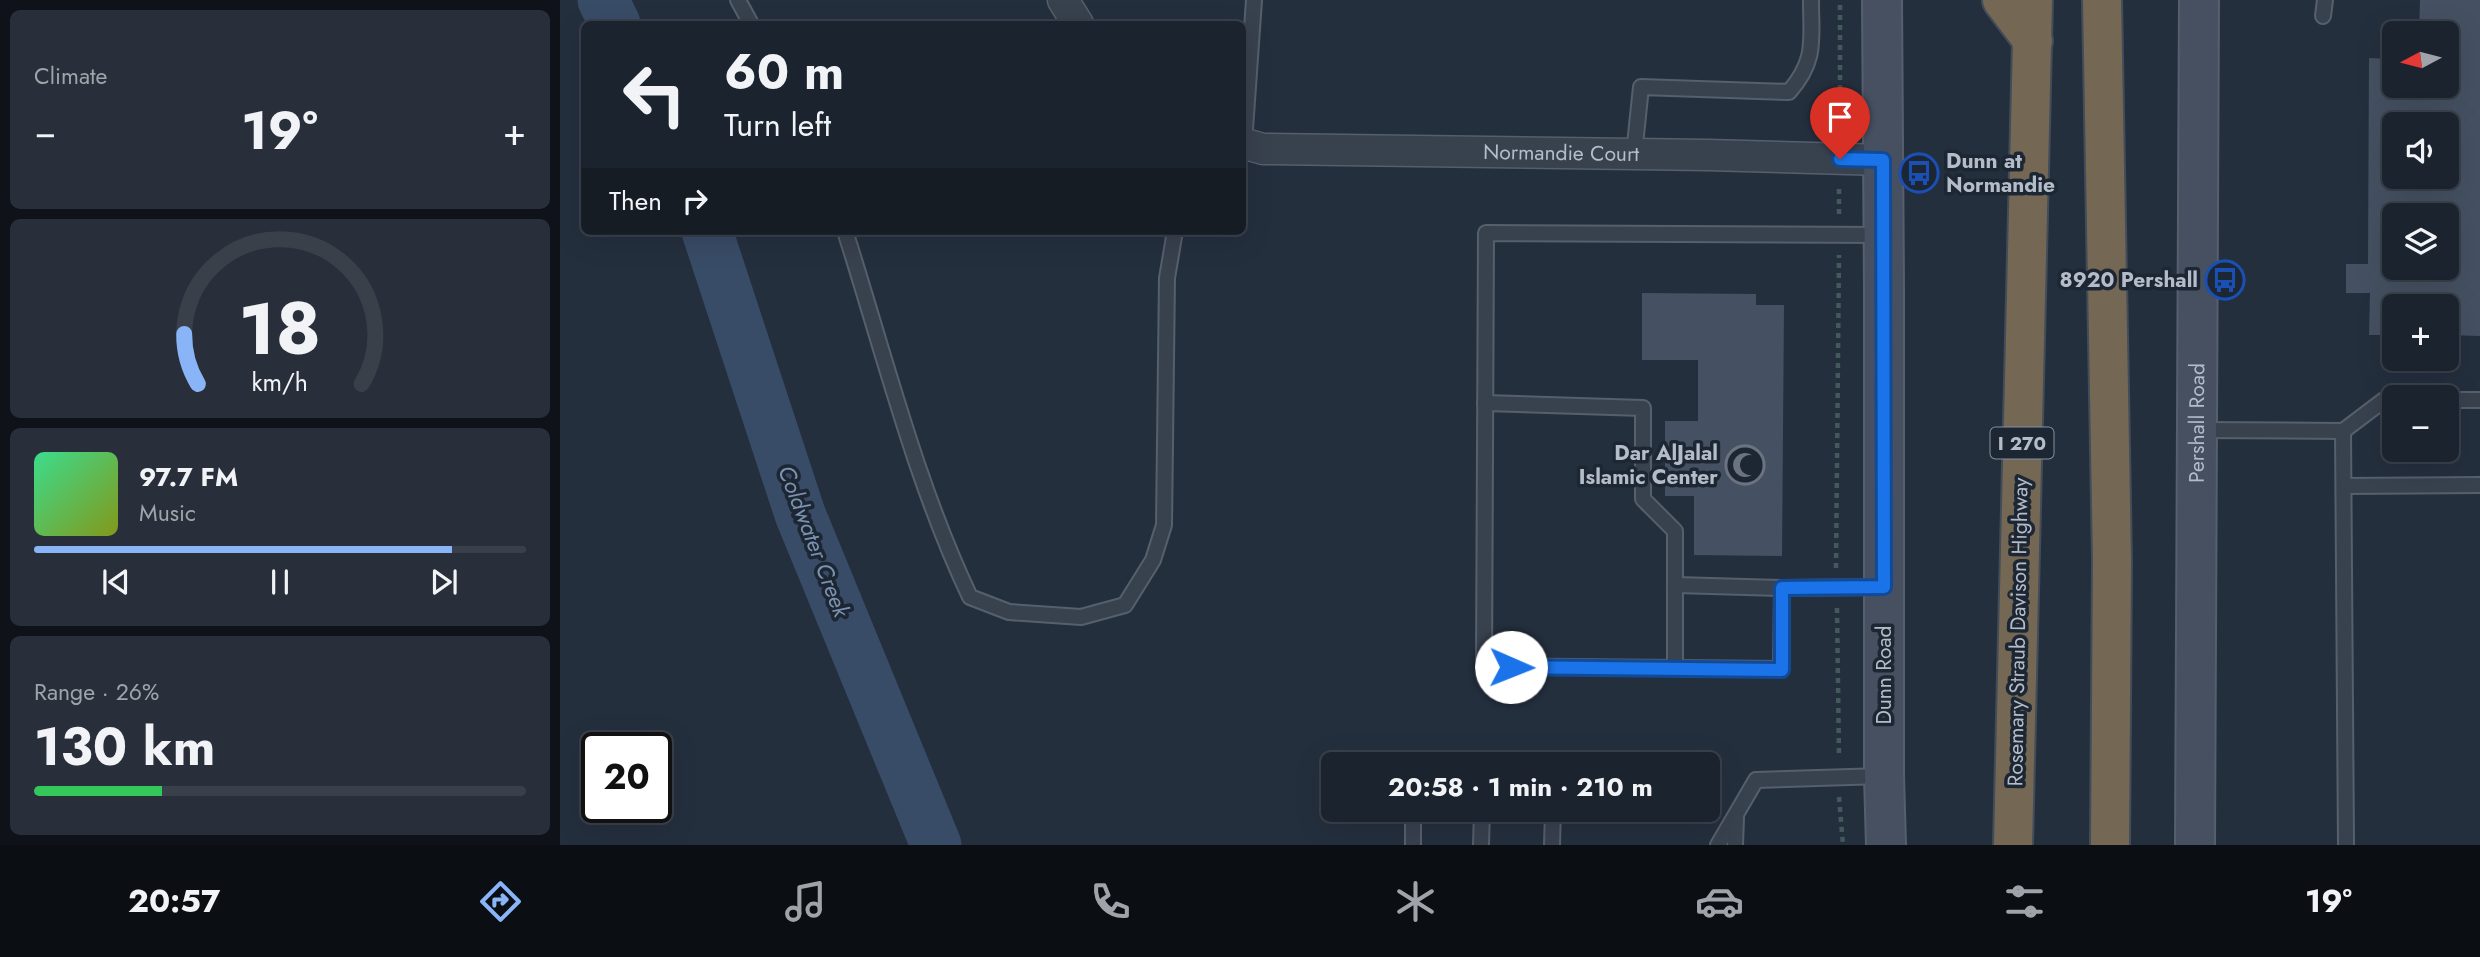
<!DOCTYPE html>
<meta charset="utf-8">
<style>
:root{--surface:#1b232e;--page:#282f3a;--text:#f1f3f6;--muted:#a0a4aa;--line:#39404a;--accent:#8ab4f8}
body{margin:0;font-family:Jost,sans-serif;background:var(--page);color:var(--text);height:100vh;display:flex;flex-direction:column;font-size:26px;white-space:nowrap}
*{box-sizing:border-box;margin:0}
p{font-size:23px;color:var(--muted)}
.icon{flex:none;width:38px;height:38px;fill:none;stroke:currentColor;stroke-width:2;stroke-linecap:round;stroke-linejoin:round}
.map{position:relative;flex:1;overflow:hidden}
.panel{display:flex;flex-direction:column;gap:10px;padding:10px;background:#0f1319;width:560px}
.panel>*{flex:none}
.banner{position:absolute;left:21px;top:21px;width:665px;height:214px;border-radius:10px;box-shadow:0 7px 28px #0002,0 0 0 2px var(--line);background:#1b232e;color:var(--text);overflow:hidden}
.needle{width:46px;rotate:263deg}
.fabs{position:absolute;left:1822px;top:21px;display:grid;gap:14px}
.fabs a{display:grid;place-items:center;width:77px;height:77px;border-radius:10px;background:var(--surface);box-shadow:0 7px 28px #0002,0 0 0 2px var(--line);font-size:35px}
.speed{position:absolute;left:21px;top:732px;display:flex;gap:14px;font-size:35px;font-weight:700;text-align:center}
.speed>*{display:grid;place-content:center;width:91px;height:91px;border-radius:50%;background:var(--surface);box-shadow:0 7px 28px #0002,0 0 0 2px var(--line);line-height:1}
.speed .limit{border:4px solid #111;border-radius:10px;background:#fff;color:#111}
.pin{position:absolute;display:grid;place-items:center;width:60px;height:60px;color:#fff;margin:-72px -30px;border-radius:50% 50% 50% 0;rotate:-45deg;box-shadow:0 0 7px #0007}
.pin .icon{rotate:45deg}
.me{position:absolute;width:77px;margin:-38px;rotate:91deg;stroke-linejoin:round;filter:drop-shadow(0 0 5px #0008)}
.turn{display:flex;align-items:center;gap:24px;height:147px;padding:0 28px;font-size:32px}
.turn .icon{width:91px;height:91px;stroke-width:2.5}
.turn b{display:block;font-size:49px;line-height:60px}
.then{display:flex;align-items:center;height:66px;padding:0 28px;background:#0003;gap:14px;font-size:26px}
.big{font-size:52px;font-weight:700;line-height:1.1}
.panel .widget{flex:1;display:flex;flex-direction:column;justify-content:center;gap:10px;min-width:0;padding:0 24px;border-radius:10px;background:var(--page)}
.panel .dial{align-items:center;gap:0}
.dial svg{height:182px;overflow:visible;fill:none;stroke:var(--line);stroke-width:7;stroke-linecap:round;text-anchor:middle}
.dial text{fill:var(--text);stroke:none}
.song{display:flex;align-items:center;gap:21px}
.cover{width:84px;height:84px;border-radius:10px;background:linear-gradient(135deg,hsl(150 70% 55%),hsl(70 70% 35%))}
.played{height:7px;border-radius:4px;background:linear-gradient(90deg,var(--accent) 85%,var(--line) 85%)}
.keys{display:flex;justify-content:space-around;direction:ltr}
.heat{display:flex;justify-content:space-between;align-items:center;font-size:38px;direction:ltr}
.charge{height:10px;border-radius:5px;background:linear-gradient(90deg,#34c759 26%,var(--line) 0)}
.trip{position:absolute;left:761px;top:752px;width:399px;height:70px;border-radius:10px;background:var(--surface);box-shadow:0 7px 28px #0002,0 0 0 2px var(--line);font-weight:700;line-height:70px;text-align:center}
.menu{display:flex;height:112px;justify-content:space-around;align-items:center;background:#0b0e12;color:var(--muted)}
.menu .icon{width:49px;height:49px}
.menu .current{color:var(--accent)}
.menu b{font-size:32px;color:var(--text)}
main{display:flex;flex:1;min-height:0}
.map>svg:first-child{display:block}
</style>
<main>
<section class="panel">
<div class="widget"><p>Climate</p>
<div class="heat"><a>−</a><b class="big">19°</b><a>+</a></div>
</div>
<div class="widget dial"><svg viewBox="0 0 100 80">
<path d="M14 69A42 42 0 1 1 86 69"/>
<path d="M14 69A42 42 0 0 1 8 47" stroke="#8ab4f8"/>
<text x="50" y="56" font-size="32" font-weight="700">18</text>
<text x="50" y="72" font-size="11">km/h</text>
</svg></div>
<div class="widget">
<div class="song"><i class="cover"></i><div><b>97.7 FM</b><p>Music</p></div></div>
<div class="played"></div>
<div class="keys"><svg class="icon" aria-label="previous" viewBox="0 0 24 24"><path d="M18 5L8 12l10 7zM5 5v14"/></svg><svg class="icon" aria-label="pause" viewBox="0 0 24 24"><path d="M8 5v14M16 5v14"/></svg><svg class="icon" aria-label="next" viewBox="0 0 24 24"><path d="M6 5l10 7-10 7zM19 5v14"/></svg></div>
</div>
<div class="widget"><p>Range · 26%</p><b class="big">130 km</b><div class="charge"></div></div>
</section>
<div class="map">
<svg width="1920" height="845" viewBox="0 0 1920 845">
<rect width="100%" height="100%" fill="#242f3e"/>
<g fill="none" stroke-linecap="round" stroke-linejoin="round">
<g stroke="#394c67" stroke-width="51">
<path d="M43,0l12,24"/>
<path d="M147,231l93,283 136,331"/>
</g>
</g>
<g fill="#455162" fill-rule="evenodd">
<path d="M1860,0h60v336l-34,-1v-29h-52v29h-25l1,-42h-24v-29h22l1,-206 25,1v27h52v-53h-27zM1834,124h52v53h-52zM1834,215h52v53h-52z"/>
<path d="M1082,293l114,1v11h28l-2,251 -88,-1v-59h-29v-75h33v-61h-56z"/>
</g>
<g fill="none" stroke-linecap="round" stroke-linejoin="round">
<g stroke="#565f6c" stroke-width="18">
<g id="lane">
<path d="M178,0l13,24"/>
<path d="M1763,16l2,-16"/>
<path d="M684,144l10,-144"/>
<path d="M1074,154l7,-67 148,5c28,-32 22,-52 22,-92"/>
<path d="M285,231c39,122 70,250 125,366l39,15 72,5 44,-12 28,-45 11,-35 3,-247 8,-47"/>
<path d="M1886,400h34"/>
<path d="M925,403l158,5v91l32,32v137"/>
<path d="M1638,430l145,1 41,-31h10"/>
<path d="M1783,431l3,414"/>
<path d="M1785,486l135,-1"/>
<path d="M1116,585l106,3 102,-1"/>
<path d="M1222,588l-1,81 -297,-3 2,-433 396,2"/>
<path d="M853,845v-35"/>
<path d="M921,845l1,-35"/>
<path d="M992,845l1,-35"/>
<path d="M1158,845l38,-65 126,-4"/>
<path d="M1175,845l1,-27"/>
</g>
</g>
<g stroke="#565f6c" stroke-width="33">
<g id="street">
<path d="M503,0l15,24"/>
<path id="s1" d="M682,143l21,6 445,6 175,5"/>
</g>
</g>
<g stroke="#565f6c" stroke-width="42">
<g id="secondary">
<path d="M1322,0l2,288v488l2,69"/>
<path id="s2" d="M1635,845l4,-845"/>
</g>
</g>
<g stroke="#434c59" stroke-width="42">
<g id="highway">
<path d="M1442,0l31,41"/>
<path d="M1542,0l10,561 -2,284"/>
<path d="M1453,845l20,-845"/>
</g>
</g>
<g stroke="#44595c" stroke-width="4.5" stroke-dasharray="5 5" stroke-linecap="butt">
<path d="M1280,130v-130"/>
<path d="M1279,214v-29"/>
<path d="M1276,568l3,-313"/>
<path d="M1277,608l2,149"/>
<path d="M1279,797l4,48"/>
</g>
<use href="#lane" stroke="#38414e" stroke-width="14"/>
<use href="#street" stroke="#38414e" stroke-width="30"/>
<use href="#secondary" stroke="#465061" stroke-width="38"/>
<use href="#highway" stroke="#746855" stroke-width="38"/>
</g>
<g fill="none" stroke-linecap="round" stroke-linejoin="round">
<g stroke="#114b97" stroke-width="18">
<path id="route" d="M951,667l271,3v-82l102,-1 -1,-427 -43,-1"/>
</g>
<use href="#route" stroke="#1a73e8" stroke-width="12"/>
</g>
<defs>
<g id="bus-ring" transform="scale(2.0125)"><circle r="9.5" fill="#1d2633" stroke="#1a4fb4" stroke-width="1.5"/><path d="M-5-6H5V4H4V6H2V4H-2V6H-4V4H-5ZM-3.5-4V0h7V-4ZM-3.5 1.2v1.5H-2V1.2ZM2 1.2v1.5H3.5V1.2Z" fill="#1a4fb4"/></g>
<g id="mosque-ring" transform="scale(2.0125)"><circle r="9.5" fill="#1d2633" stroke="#6b7280" stroke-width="1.5"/><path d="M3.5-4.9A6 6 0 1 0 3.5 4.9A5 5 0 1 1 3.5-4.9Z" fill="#6b7280"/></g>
</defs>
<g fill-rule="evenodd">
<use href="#bus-ring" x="1359" y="173"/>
<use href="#bus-ring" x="1665" y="280"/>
<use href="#mosque-ring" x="1185" y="465"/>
</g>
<g text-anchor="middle" stroke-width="7" stroke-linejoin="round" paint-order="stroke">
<rect fill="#1d2633" stroke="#878f9c" stroke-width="2" x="1430.5" y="427.5" width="63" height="31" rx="5"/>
<g font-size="19" font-weight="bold" fill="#b4bcc9">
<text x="1462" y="450">I 270</text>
</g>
<g font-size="21" fill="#b4bcc9" stroke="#1d2633">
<text dy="7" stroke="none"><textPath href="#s1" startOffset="320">Normandie Court</textPath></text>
<text dy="7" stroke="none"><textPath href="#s2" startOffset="422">Pershall Road</textPath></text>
<text transform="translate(1458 632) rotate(-89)" y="7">Rosemary Straub Davison Highway</text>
<text transform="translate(1324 675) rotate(-90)" y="7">Dunn Road</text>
</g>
<g font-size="21" font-weight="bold" fill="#b4bcc9" stroke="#1d2633" text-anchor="end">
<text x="1386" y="168" text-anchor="start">Dunn at<tspan x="1386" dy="24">Normandie</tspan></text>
<text x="1638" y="287">8920 Pershall</text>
<text x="1158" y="460">Dar AlJalal<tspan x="1158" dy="24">Islamic Center</tspan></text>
</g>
<g font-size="23" font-style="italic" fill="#7c92b1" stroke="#1d2633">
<text transform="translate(254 541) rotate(69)" y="8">Coldwater Creek</text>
</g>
</g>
</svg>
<div class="fabs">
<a><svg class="needle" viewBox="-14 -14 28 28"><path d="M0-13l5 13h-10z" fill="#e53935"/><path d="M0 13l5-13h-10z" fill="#a0a4aa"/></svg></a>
<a><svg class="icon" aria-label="sound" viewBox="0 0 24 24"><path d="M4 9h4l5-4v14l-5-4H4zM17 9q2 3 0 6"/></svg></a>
<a><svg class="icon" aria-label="layers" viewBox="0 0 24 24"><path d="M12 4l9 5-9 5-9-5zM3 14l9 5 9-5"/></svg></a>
<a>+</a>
<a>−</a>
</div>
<div class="speed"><div class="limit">20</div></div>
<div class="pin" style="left:1280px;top:159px;background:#d93025"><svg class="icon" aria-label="arrive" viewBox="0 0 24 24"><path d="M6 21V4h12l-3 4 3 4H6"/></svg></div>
<svg class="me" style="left:951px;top:667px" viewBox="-20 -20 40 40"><circle r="19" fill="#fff"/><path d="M0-13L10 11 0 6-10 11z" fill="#1a73e8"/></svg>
<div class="trip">20:58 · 1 min · 210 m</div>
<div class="banner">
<div class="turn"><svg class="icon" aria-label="left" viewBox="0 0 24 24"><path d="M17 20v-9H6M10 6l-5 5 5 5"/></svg><div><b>60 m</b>Turn left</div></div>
<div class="then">Then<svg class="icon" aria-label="right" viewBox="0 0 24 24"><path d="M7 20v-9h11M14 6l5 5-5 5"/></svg></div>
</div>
</div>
</main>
<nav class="menu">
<b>20:57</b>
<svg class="icon current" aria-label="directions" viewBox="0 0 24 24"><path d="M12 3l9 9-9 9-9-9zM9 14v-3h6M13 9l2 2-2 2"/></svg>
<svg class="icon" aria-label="music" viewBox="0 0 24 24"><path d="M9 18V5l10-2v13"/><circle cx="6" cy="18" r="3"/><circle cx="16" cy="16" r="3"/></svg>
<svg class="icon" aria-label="phone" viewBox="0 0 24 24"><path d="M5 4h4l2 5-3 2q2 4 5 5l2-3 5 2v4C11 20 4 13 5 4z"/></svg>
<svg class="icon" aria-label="climate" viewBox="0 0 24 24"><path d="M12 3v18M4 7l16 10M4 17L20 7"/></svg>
<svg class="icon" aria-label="car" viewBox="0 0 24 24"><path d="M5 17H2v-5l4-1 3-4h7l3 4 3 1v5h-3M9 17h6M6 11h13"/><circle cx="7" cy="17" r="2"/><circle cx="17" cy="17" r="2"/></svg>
<svg class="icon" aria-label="filters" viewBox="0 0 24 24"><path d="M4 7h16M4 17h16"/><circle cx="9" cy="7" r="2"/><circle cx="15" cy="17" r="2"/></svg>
<b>19°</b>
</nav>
